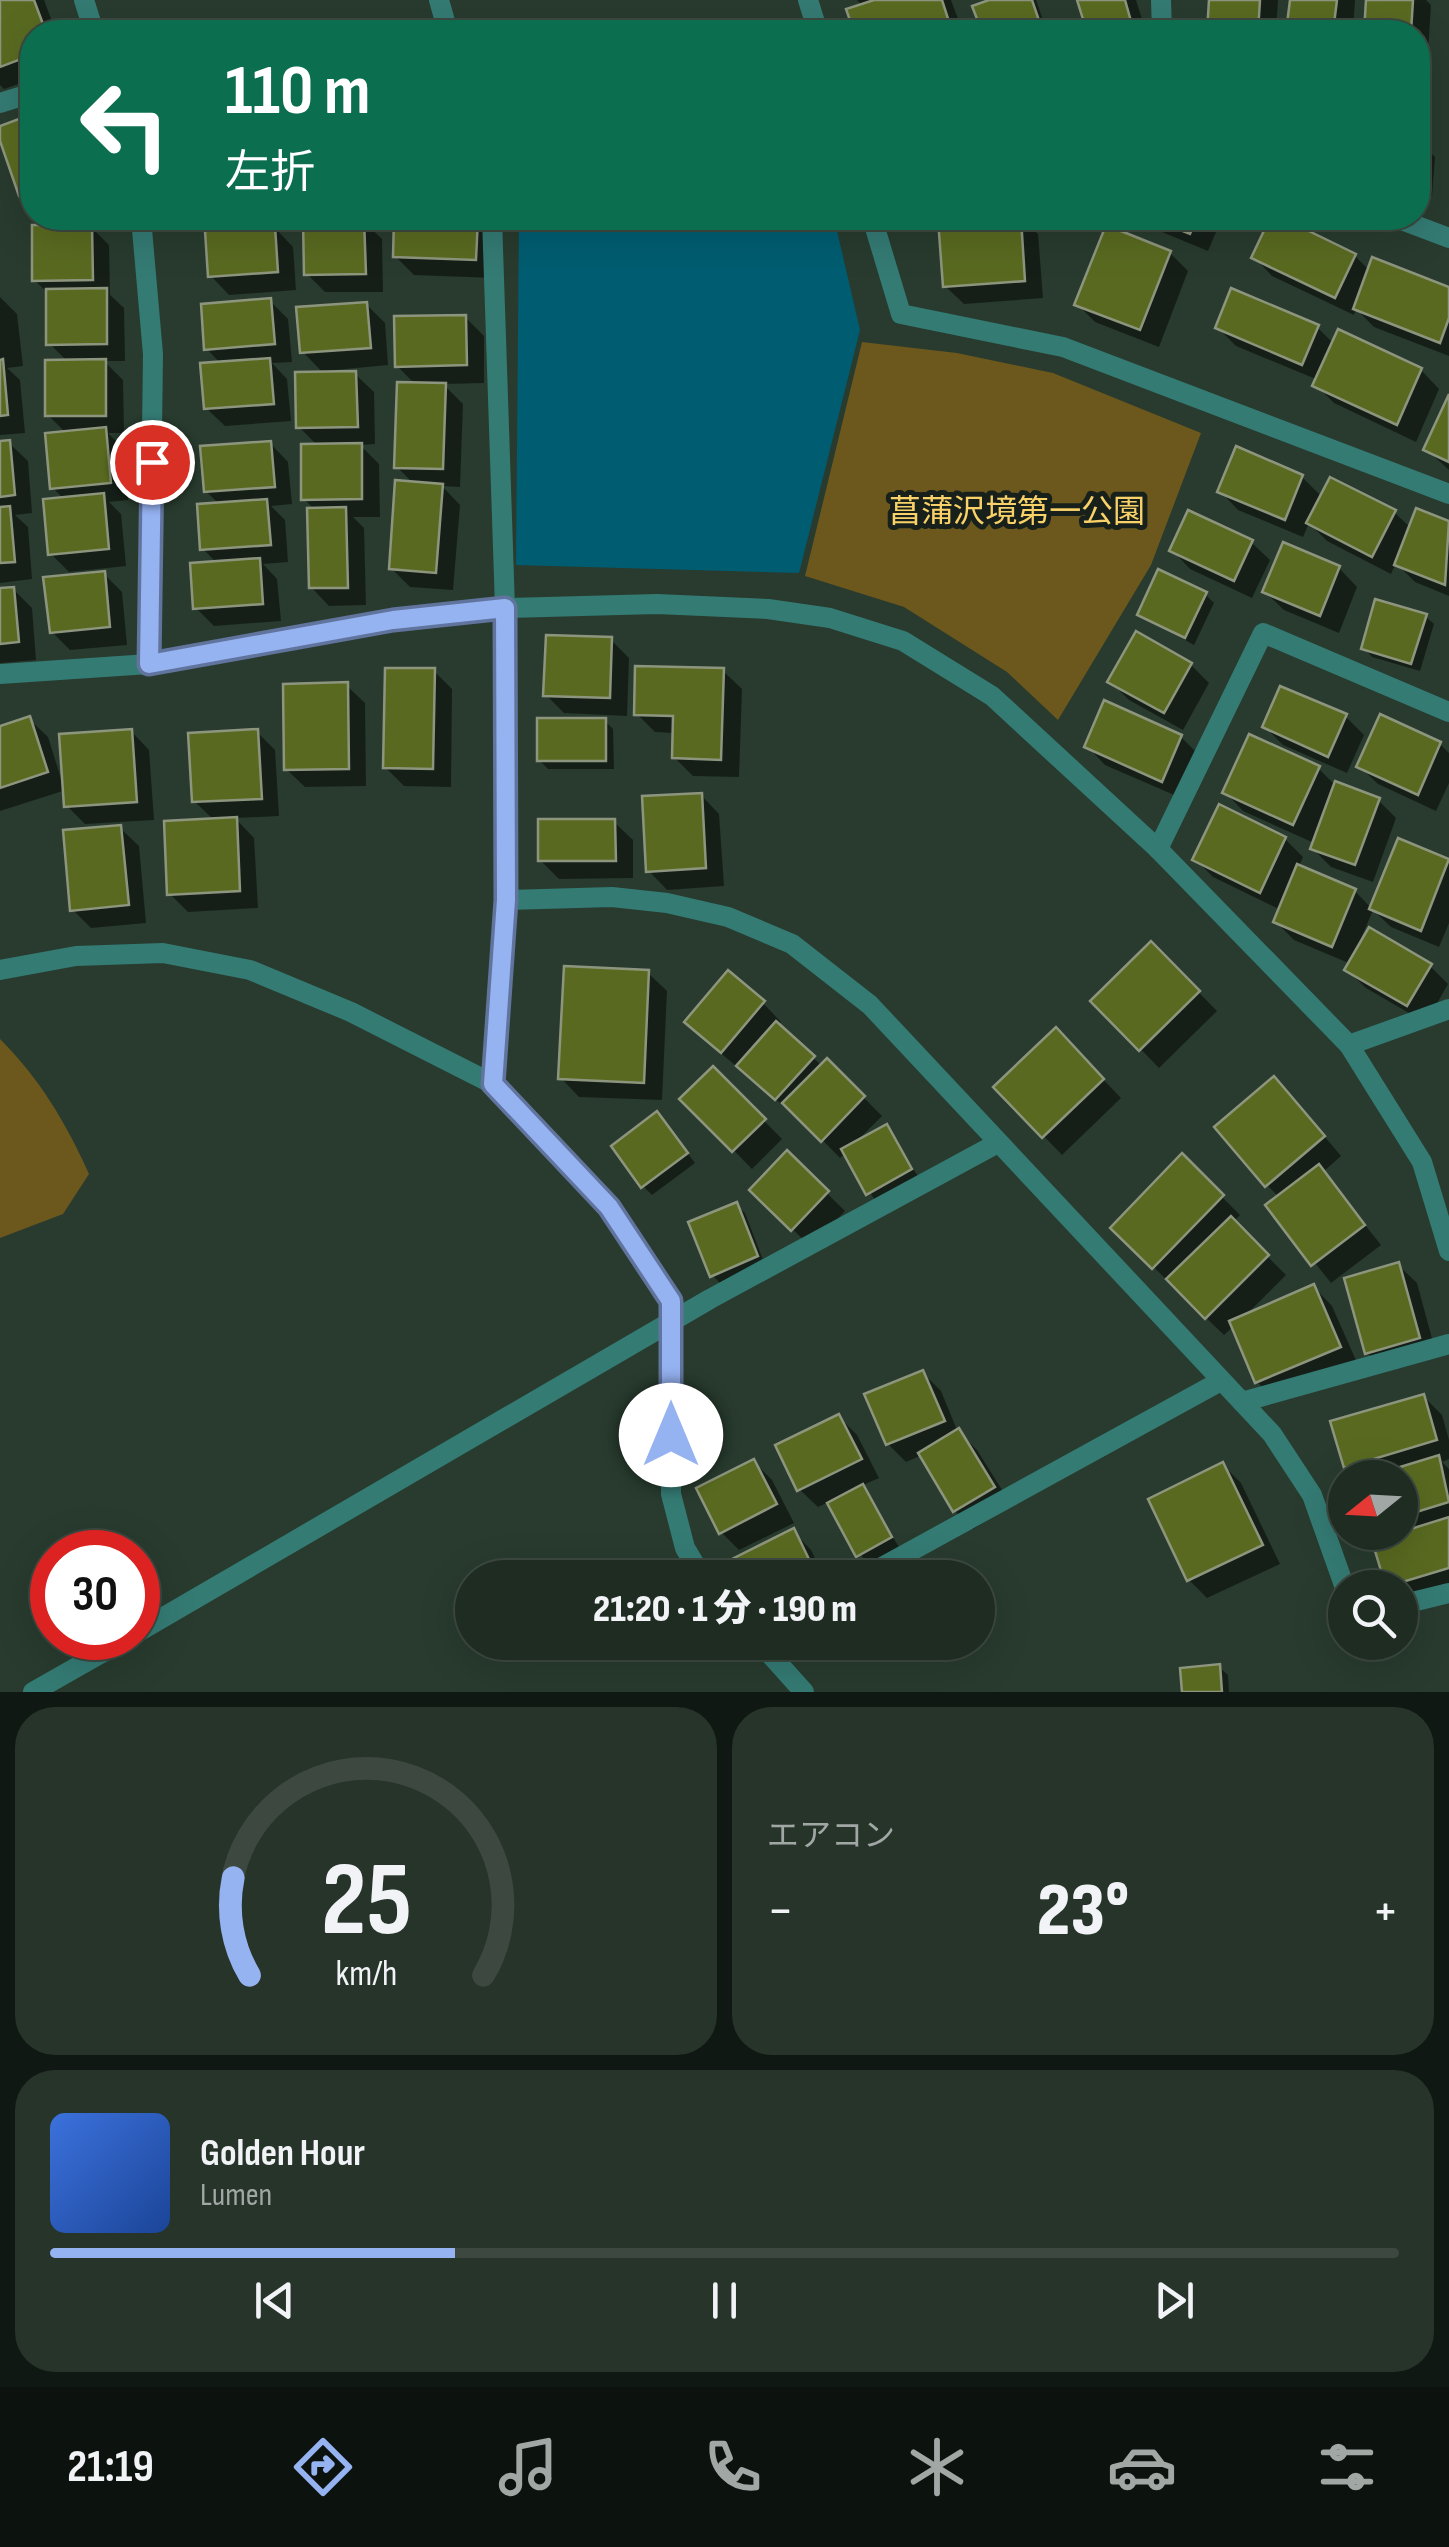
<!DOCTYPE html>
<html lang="ja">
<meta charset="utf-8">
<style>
:root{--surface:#1e2c22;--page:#26342a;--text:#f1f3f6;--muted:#a1a7a5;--line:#3c4840;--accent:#95b2f1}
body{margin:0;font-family:"Sofia Sans Condensed","Noto Sans JP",sans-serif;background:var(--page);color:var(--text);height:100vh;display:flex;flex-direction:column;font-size:38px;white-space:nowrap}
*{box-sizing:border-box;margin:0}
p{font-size:32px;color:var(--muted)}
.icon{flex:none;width:55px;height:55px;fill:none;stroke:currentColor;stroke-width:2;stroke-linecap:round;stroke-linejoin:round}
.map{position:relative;height:1692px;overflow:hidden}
.details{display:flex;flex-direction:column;gap:15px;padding:15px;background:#101813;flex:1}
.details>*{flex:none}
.hud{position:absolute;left:20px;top:20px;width:1410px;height:210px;border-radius:40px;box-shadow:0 10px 40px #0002,0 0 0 2px var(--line);background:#0b6e4f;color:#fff;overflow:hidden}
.needle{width:65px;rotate:252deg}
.controls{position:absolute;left:1328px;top:1460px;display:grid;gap:20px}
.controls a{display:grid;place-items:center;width:90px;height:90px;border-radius:50%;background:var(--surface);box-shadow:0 10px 40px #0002,0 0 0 2px var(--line);font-size:50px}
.speed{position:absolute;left:30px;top:1530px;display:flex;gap:20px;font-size:50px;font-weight:700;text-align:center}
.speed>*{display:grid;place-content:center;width:130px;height:130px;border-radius:50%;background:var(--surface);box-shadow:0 10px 40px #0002,0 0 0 2px var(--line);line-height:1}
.speed .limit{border:15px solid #d22;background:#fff;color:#111}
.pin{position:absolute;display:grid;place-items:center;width:85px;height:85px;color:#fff;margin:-42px;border:5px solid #fff;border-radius:50%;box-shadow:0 2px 10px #0007}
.me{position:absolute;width:110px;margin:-55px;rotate:0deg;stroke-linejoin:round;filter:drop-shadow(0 0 8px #0008)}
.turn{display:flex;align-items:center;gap:35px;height:210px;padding:0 40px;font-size:45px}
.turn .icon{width:130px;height:130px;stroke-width:2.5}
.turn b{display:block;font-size:70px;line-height:85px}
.big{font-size:75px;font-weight:800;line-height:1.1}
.details .tile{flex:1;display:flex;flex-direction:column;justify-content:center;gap:15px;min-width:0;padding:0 35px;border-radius:40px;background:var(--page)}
.details .dial{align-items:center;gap:0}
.dial svg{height:260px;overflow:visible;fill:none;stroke:var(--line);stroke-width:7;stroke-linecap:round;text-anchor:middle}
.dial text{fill:var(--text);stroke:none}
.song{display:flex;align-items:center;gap:30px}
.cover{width:120px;height:120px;border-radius:15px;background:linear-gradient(135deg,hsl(220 70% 55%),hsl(220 70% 35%))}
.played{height:10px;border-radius:5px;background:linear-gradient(90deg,var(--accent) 30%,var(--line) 30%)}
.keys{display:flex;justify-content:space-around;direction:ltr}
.heat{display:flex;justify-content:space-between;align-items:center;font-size:55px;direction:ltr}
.details .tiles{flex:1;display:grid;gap:15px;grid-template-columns:1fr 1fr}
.tile:last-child{grid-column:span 2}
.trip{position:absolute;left:455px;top:1560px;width:540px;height:100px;border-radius:50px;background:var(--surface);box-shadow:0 10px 40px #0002,0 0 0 2px var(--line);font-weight:800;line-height:100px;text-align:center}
.tab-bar{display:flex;height:160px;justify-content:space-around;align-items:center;background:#0c120e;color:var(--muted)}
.tab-bar .icon{width:70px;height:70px}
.tab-bar .current{color:var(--accent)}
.tab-bar b{font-size:45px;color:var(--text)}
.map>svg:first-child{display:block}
</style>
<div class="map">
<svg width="1449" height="1692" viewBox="0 0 1449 1692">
<rect width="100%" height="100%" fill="#283b2e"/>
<g fill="#6c571d">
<path d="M862,342l95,11 96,20 148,60 -50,132 -93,155 -51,-48 -103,-65 -99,-31z"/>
<path d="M0,1039c40,40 66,84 89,135l-26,40 -63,24z"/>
</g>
<path fill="#005d71" d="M519,218h315l26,112 -61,243 -283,-8z"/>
<g fill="#0007">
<path d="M0,0h44l12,32h-24v47l-28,10 -4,-4z"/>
<path d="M857,0h94l12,32h-107l-7,-21 14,-5z"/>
<path d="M996,0h40l11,32h-63l-9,-25z"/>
<path d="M1080,0h56l10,32h-56z"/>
<path d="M1211,0h67l-2,32h-67z"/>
<path d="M1292,0h63l-2,32h-64z"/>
<path d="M1368,0h58l5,5 -4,64h-9v-37h-51z"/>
<path d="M1418,84l6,7 -4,42h-2z"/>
<path d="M32,117v89l-10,-11 -22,-61v-6z"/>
<path d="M1418,140l17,17 -3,39 -14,-1z"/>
<path d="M397,218h85l13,13 -1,47 -80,-3 -19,-19z"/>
<path d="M1021,218l17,16 5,64 -79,6 -19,-18 -5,-64z"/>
<path d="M1128,218h94l-14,33z"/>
<path d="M1273,218l82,38 15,15 79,18v67l-75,-29 -18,-18 -2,6 -82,-39 -18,-19z"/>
<path d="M363,221l19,18 1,53h-58l-18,-18z"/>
<path d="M91,227l18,18 1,50 14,13 1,53h-21l19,19 1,53h-16l15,15 5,52 -19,2 12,12 5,52 -57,6 -18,-18 13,-55 -11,-11 13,-55 -18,-18 20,-53 -19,-19 -1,-50 -14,-13z"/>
<path d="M275,228l18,19 3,43 -67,5 -18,-19z"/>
<path d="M1170,253l18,18 -29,76 -64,-25 -18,-18z"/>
<path d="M0,297l17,17 6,52 -16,2 13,12 5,53 -25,2z"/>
<path d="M270,301l18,18 4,43 -20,1 15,16 4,42 -66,5 -19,-18 15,-44 -14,-15z"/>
<path d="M366,304l19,19 3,42 -53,5v4h20l19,18 1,52 -15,1 19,19 1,53h-27l11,11 2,77 -37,1 -18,-19 4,-77 -11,-11 14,-53 -19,-19 25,-53 -21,-22z"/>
<path d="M465,317l19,19v47l-41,1 20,20 -3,83 -18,-1 18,19 -7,85 -43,-3 -19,-19 23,-84 -17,-17 19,-82 -19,-19z"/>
<path d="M1317,327l17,17 87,26 18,19 -23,53 -82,-39 -18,-18 2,-5 -82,-34 -18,-18z"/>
<path d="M1449,400v70l-23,-21z"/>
<path d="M0,443h9l19,18 4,52 -17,2 13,12 4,52 -32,4z"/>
<path d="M270,443l18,19 4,42 -21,2 14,14 3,42 -25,2 14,15 4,42 -67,5 -18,-18 21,-45 -14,-14 17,-44 -14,-14z"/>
<path d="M1302,477l20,20 72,15 17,16 6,-17 32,13v72l-34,-14 -19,-19 -5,11 -64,-33 -18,-18 -6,14 -65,-27 -18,-19z"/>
<path d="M1251,542l19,18 -18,38 -62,-29 -18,-19z"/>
<path d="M1339,568l18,19 -18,46 -55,-23 -19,-18z"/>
<path d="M104,574l18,18 5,53 -57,5 -18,-18z"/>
<path d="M13,589l19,19 4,52 -36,3v-73z"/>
<path d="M1205,594l9,9 -20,42 -54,-30z"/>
<path d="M1425,616l9,8 -14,47 -48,-14 -8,-9z"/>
<path d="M611,640l18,18 -2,58 -63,-3 -18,-18z"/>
<path d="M1191,665l18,18 -26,47 -54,-30 -18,-18z"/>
<path d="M434,671l18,18 -1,98 -47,-1 -19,-19z"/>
<path d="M723,671l19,18 -3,88 -46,-1 -19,-19 1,-24 -20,-1 -18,-18z"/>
<path d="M346,685l19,18 1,83 -61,1 -19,-18z"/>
<path d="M1345,716l19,19 -17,38 -64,-28 -18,-18z"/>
<path d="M29,719l19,18 15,48 68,-54 18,19 5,70 -69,4 -18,-18 -1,-16 -66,21v-82z"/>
<path d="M605,721l8,8 1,40h-66l-9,-9z"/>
<path d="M257,732l18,18 4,66 -44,2 19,20 4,70 -70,4 -18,-18 44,-74 -20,-19z"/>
<path d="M1181,737l18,18 -18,43 -76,-33 -18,-19z"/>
<path d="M1440,744l9,9v30l-13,28 -58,-27 -19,-18z"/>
<path d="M1318,768l18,18 42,14 18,18 -23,64 -42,-15 -19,-19 2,-5 -71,-32 -18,-19z"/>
<path d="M701,795l18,19 5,72 -57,4 -18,-19z"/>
<path d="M614,822l19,18v38l-74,1 -19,-19z"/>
<path d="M120,828l19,18 7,77 -55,5 -18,-18z"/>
<path d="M1285,839l18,18 -5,11 57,23 17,18 77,-47v61l-10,24 -48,-20 -18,-17 -13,31 70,25 18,18 -22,39 -60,-35 -19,-18 4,-6 -57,-24 -18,-18 5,-12 -68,-33 -18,-18z"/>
<path d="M1151,944l66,67 -58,57 -65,-67z"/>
<path d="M648,973l19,18 -5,109 -83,-3 -18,-19z"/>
<path d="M728,974l35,29 18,19 -3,3 44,41 5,-5 55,55 -26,26 31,-15 32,51 -43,24 -30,-49 -6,5 -53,-54 -2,3 -80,-67z"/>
<path d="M1074,1049l47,49 -59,57 -65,-68z"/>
<path d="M713,1069l69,70 -30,30 -69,-70z"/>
<path d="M1292,1098l49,58 -18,16 58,73 -50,38 -62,-78 10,-8 -12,-12z"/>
<path d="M665,1123l30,40 -43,32 -9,-9z"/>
<path d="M787,1154l58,57 -34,36 -59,-57z"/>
<path d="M1182,1157l58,58 -7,7 53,53 -43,43 71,-31 18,19 26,59 -82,35 -19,-18 -23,-56 -10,9 -111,-107z"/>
<path d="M736,1205l9,8 20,52 -44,19 -9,-9z"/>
<path d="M1398,1265l19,18 20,74 -51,14 -19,-18z"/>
<path d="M923,1373l18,18 16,39 20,20 35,56 -39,23 -18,-18 -33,-56 -16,7 -18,-18z"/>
<path d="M1423,1396l19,19 7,25v19l-7,3 7,7v122l-49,7v-10l-12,-2 -5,-46 -8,-8h25v-54h-42l-12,-12z"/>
<path d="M839,1417l18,18 22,43 -18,8 38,61 -32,17 -38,-62 -11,5 -19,-18z"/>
<path d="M754,1462l18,18 22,43 -55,27 -18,-18z"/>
<path d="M1223,1465l18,18 39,81 -73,34 -18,-18z"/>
<path d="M793,1531l18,19 14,28h-81z"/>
<path d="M1219,1667l9,8 1,17h-44z"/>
</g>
<g fill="#596a20" stroke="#8e957e" stroke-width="2.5">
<path d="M0,0h34l12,32h-14v23l-32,12z"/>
<path d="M874,0h68l9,28 -13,4h-84l-8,-23z"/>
<path d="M989,0h43l11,32h-61l-10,-26z"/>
<path d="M1077,0h48l9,32h-47z"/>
<path d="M1209,0h51l-2,32h-51z"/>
<path d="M1290,0h47l-4,32h-47z"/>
<path d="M1366,0h47l-2,32h-47z"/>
<path d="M32,114v78l-13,4 -19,-55v-15z"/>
<path d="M364,218l2,56 -62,1 -1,-56z"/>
<path d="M394,218h84l-2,42 -83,-3z"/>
<path d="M1021,218l4,63 -82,6 -5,-68z"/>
<path d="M1150,218h47l-7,16z"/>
<path d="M1270,218h12l74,36 -21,44 -84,-40z"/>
<path d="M32,225h60l1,55 -61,1z"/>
<path d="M1106,225l65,26 -31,79 -66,-25z"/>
<path d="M275,226l3,46 -70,5 -3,-46z"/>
<path d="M1372,257l77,30v31l-9,25 -87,-34z"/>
<path d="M107,288v56l-61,1v-56z"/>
<path d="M1231,288l88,37 -17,40 -87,-37z"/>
<path d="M271,298l4,46 -71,6 -3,-46z"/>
<path d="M367,302l4,46 -71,5 -4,-46z"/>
<path d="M466,315l1,50 -72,2 -1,-51z"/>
<path d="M1338,329l84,39 -25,57 -85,-39z"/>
<path d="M270,358l4,46 -70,5 -4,-46z"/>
<path d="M3,359l5,56 -8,1v-56z"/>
<path d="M106,359v57h-61v-56z"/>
<path d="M356,371l2,56 -62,1 -1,-56z"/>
<path d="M397,382l49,1 -3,86 -49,-1z"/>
<path d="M1449,394v68l-26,-12z"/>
<path d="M106,427l5,56 -61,6 -5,-56z"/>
<path d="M10,440l5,55 -15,2v-56z"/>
<path d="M271,441l4,46 -71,5 -4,-46z"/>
<path d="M362,443v56l-61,1v-56z"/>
<path d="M1236,446l67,29 -18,45 -68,-28z"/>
<path d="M1330,477l66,33 -24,47 -66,-34z"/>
<path d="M395,480l48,4 -7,89 -47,-4z"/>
<path d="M104,493l5,56 -61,6 -5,-56z"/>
<path d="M267,499l4,46 -71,5 -3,-46z"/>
<path d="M10,506l5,56 -15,1v-56z"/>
<path d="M346,507l2,81h-39l-2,-80z"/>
<path d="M1416,508l33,13 -4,64 -51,-20z"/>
<path d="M1188,510l65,30 -19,41 -65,-30z"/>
<path d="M1283,542l57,24 -20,50 -58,-24z"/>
<path d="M260,558l3,46 -70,5 -3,-46z"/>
<path d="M1158,569l49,23 -22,46 -48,-23z"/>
<path d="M105,571l5,56 -60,6 -7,-56z"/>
<path d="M14,587l5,55 -19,2v-56z"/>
<path d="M1375,599l52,15 -16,50 -50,-15z"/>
<path d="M1136,631l56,32 -28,50 -57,-31z"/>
<path d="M546,635l66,2 -2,61 -67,-2z"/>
<path d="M635,666l89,2 -3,92 -49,-2 1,-42 -39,-1z"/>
<path d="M385,668h50l-2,101 -50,-1z"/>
<path d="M348,682l1,87 -65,1 -1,-86z"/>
<path d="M1280,686l67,28 -19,43 -66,-30z"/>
<path d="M1104,700l78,35 -20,47 -78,-35z"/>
<path d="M1380,714l61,28 -23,53 -62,-28z"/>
<path d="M30,716l18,56 -48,16v-62z"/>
<rect x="537" y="718" width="69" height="43"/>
<path d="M132,729l5,73 -73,5 -5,-73z"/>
<path d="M258,729l4,70 -70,3 -4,-69z"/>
<path d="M1249,734l71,32 -27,59 -71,-32z"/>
<path d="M1335,781l45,17 -25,67 -45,-16z"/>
<path d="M702,793l4,75 -60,4 -4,-76z"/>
<path d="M1219,804l67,33 -26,56 -68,-33z"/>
<path d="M237,817l3,74 -73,4 -3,-74z"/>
<path d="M538,819h77l1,42h-78z"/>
<path d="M121,825l8,80 -59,6 -7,-81z"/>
<path d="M1398,838l51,21 -28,72 -52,-22z"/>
<path d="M1297,864l59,25 -24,58 -59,-25z"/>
<path d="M1369,927l63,37 -25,42 -63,-36z"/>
<path d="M1151,941l49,50 -61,60 -49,-50z"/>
<path d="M564,966l85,4 -5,113 -86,-4z"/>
<path d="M728,970l37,31 -44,52 -37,-31z"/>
<path d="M776,1021l39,35 -40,44 -39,-34z"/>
<path d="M1056,1027l48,52 -62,59 -49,-51z"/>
<path d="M827,1058l38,38 -44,46 -39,-39z"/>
<path d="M713,1066l53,53 -34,33 -53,-53z"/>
<path d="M1274,1076l51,60 -60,51 -51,-60z"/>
<path d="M657,1111l31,42 -47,35 -30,-42z"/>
<path d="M887,1124l25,45 -46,26 -25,-46z"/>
<path d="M787,1150l42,41 -38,40 -42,-41z"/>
<path d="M1182,1153l42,42 -72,74 -42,-41z"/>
<path d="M1319,1164l46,61 -54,41 -46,-61z"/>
<path d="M737,1202l21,54 -48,21 -22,-55z"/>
<path d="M1231,1216l38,39 -64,64 -39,-40z"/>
<path d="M1399,1262l21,76 -55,16 -21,-76z"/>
<path d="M1314,1284l27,63 -86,36 -26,-62z"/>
<path d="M923,1370l22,51 -59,24 -22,-51z"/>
<path d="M1424,1394l13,46 -93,28 -14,-47z"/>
<path d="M839,1414l23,45 -65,32 -22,-46z"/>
<path d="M959,1428l36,59 -42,25 -35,-59z"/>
<path d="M1439,1455l10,47 -49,15v-39h-36z"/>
<path d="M754,1459l23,45 -58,30 -23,-46z"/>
<path d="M1223,1462l40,83 -76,36 -39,-82z"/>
<path d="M863,1484l29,53 -36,20 -29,-54z"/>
<path d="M1449,1517v51l-63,19 -14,-46z"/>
<path d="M794,1528l23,48 -76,2 -9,-19z"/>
<path d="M1220,1664l2,28h-40l-2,-24z"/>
</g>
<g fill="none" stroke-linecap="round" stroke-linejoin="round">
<g stroke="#347b74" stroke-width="20">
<path d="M1158,849l105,-216 186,79"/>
<path d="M1349,1045l100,-36"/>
</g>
<g stroke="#347b74" stroke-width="20">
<path d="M84,0l10,32"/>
<path d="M439,0l9,32"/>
<path d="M808,0l10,32"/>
<path d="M1161,0l1,32"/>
<path d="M0,103l32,-10"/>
<path d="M141,218l12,136 -4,310"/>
<path d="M492,218l13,390 1,292 -13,184"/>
<path d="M872,218l29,96 162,33 386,147"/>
<path d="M1396,218l53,20"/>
<path d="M0,674l149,-10 244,-45 112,-11 152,-4 111,5 62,9 73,23 89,55 166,153 191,196 73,117 27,89"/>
<path d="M506,900l106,-3 55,6 61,14 64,27 78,61 402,429 40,61 33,93"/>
<path d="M0,970l76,-14 87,-3 87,17 101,42 142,72 116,123 62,94v193l14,54 18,30"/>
<path d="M1242,1402l207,-58"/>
<path d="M862,1578l357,-196"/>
<path d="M1400,1605l49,-12"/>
<path d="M138,1632l572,-333 286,-155"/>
<path d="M759,1642l45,50"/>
<path d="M33,1692l95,-54"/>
</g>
</g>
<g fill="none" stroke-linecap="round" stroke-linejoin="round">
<g stroke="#61749d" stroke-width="25">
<path id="route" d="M152,462l-3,202 244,-44 112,-12 1,292 -13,184 116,123 62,94v134"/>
</g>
<use href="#route" stroke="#95b2f1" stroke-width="18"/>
</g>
<g text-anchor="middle" stroke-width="10" stroke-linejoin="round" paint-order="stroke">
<g font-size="32" fill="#f9d169" stroke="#17201a">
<text x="1017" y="522">菖蒲沢境第一公園</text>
</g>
</g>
</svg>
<div class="controls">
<a><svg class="needle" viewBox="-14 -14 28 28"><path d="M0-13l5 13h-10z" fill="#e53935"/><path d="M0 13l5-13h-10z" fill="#a1a7a5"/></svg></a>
<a><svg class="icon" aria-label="search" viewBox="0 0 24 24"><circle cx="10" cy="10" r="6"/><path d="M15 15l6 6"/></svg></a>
</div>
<div class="speed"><div class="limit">30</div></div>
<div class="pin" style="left:152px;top:462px;background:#d93025"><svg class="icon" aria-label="arrive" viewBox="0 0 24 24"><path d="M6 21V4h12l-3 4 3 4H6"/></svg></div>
<svg class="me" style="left:671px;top:1435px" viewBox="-20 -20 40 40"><circle r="19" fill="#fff"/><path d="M0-13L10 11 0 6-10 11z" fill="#95b2f1"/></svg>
<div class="trip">21:20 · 1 分 · 190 m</div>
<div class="hud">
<div class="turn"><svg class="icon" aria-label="left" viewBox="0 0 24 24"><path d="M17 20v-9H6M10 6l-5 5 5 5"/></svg><div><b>110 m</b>左折</div></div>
</div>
</div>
<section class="details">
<div class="tiles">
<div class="tile dial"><svg viewBox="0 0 100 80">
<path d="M14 69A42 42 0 1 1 86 69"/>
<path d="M14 69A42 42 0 0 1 9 39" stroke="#95b2f1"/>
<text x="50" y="56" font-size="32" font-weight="700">25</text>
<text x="50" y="72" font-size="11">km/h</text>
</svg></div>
<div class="tile"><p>エアコン</p>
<div class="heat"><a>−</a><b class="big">23°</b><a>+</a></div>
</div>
<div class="tile">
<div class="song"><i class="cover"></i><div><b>Golden Hour</b><p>Lumen</p></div></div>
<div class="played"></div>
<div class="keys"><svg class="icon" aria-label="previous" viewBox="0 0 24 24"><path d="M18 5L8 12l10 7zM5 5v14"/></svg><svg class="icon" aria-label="pause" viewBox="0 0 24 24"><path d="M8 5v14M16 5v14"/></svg><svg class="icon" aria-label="next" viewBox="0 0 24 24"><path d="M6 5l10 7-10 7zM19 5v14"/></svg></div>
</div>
</div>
</section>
<nav class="tab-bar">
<b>21:19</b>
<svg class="icon current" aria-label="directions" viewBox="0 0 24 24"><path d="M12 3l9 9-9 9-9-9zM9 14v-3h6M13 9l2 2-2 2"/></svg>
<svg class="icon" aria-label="music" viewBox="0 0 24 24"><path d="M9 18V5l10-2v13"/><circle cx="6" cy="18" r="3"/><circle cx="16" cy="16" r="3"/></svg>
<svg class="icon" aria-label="phone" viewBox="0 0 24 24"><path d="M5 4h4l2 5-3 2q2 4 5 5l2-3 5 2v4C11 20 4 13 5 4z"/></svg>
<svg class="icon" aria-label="climate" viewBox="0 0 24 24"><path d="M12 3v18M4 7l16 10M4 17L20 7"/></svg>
<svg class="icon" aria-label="car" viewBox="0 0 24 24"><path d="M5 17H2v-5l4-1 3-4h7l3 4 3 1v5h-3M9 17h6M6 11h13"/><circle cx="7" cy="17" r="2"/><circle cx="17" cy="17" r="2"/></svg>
<svg class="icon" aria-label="filters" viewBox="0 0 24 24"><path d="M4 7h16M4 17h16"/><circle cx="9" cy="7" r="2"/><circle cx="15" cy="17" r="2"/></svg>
</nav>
